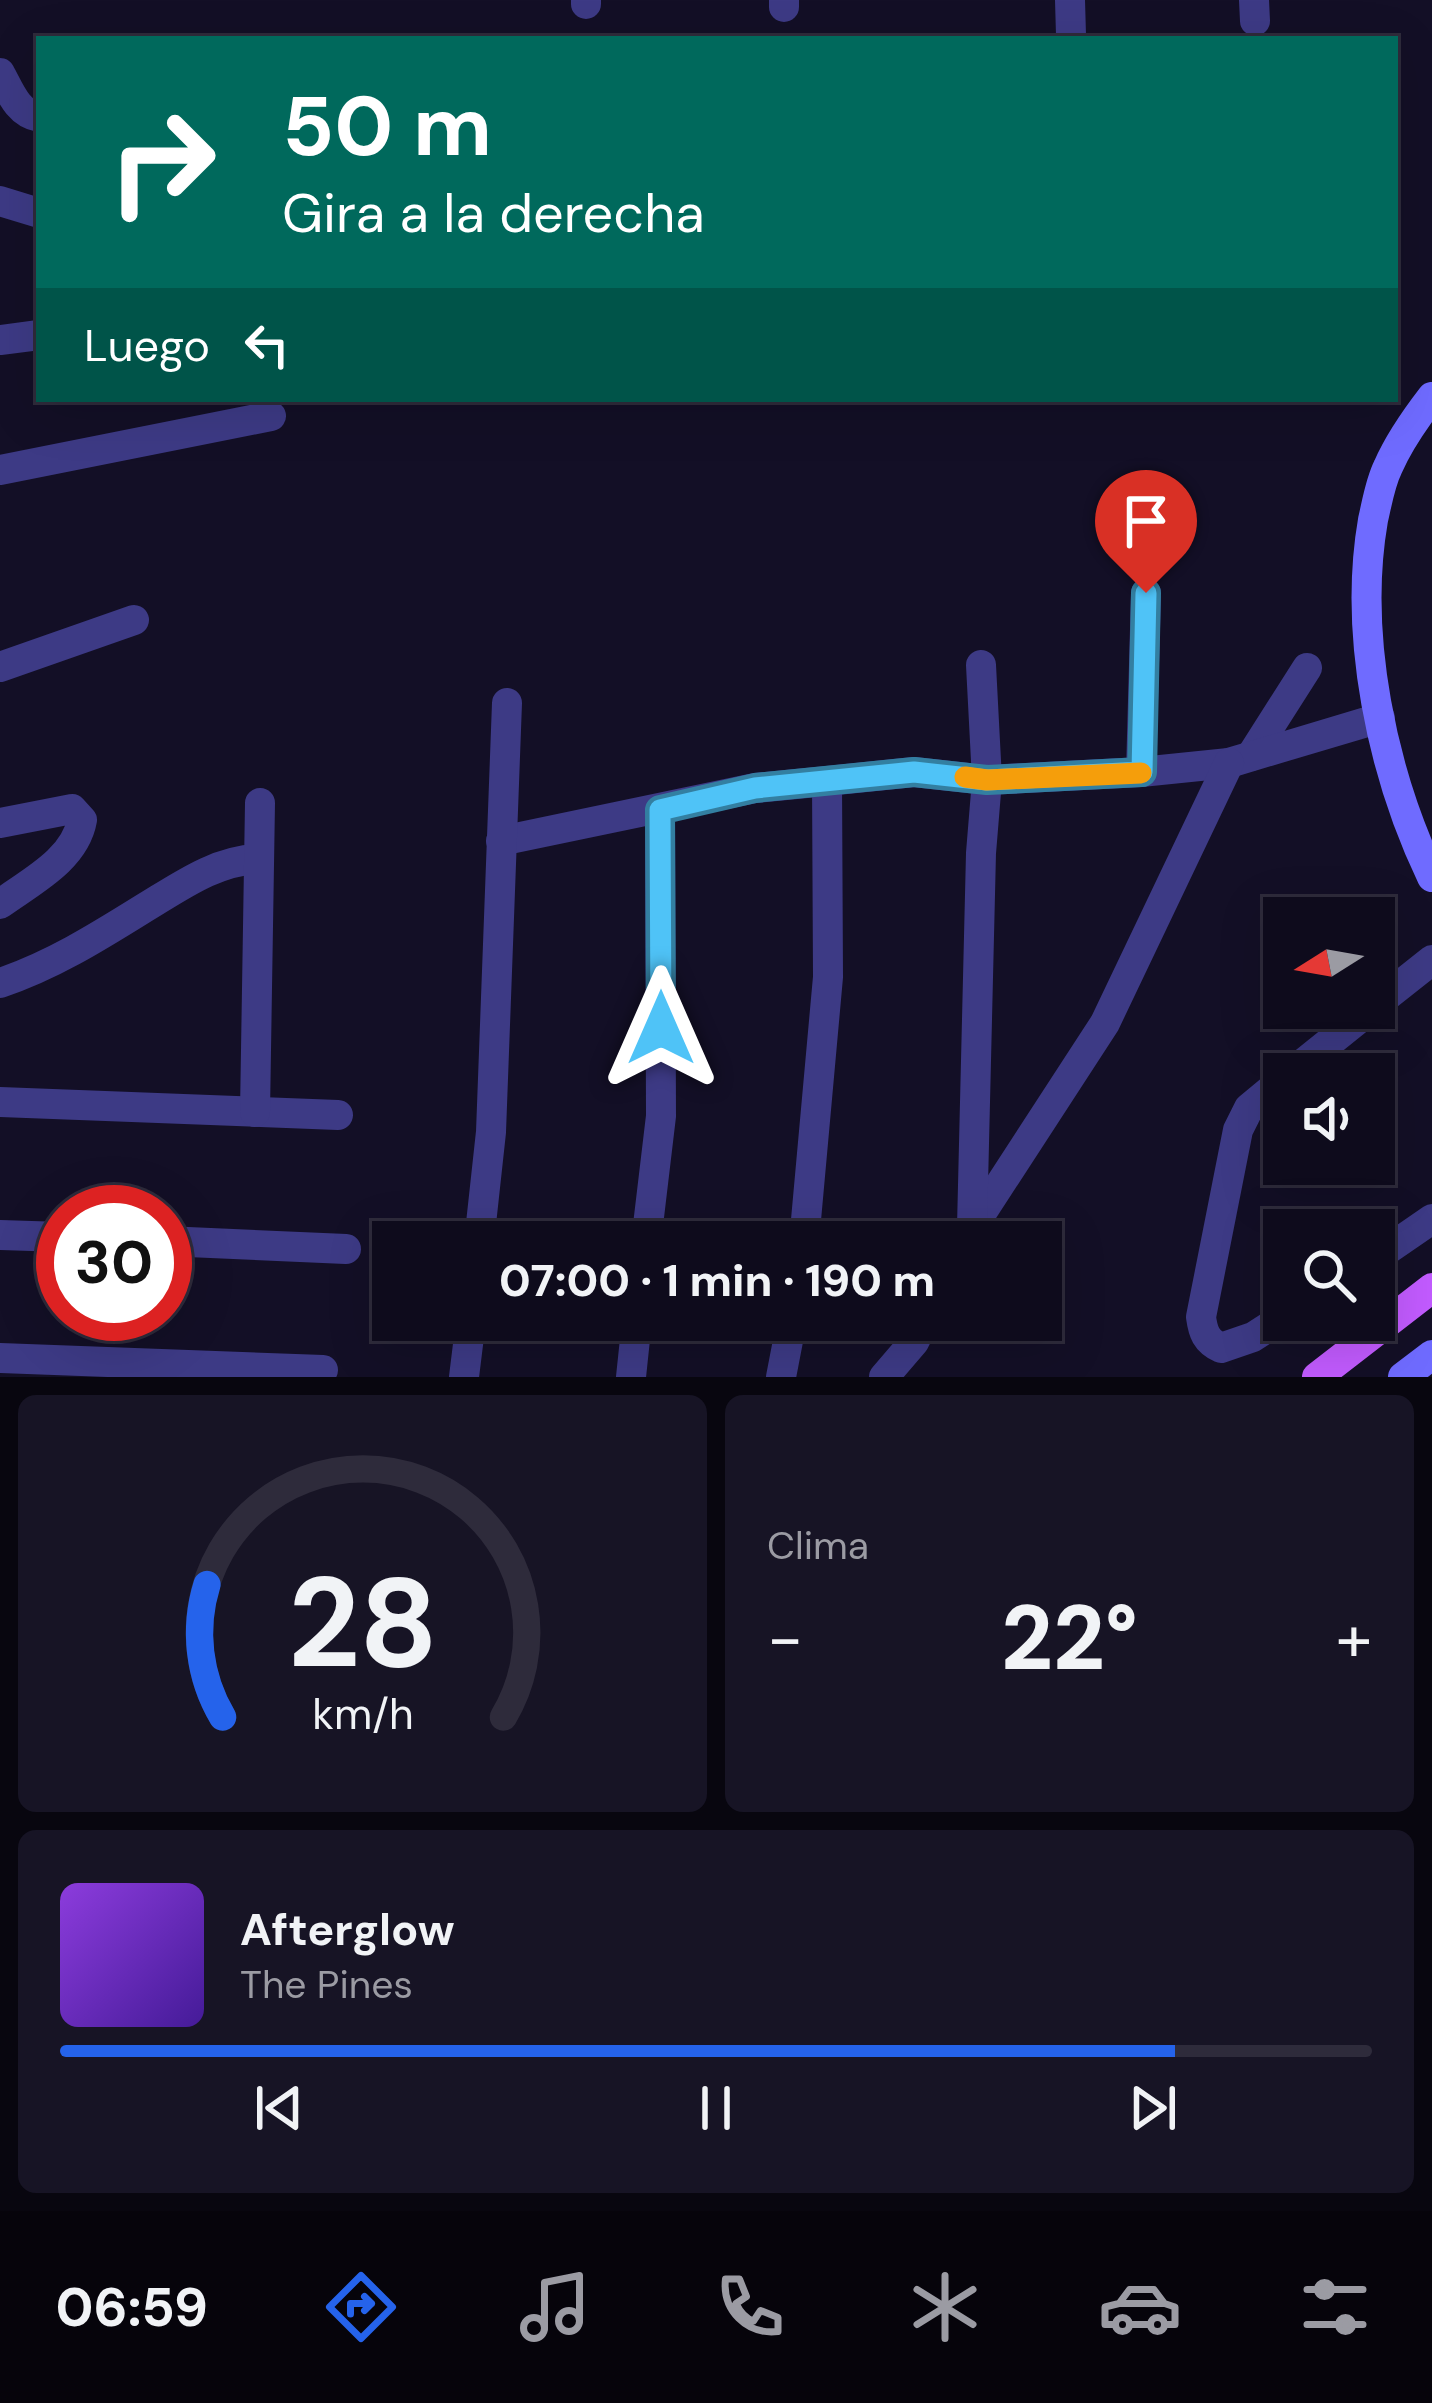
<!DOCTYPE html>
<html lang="es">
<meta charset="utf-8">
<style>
:root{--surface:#0e0b1c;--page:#171425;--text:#f1f3f6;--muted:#9b9ba3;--line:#2e2b3b;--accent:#2563eb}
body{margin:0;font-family:"DM Sans",sans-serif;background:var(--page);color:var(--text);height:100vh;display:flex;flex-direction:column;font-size:45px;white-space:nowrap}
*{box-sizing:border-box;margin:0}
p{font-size:39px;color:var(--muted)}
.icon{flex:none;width:66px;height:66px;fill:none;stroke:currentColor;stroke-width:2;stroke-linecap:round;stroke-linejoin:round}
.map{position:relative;height:1377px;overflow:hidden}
.details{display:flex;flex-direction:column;gap:18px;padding:18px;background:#08060f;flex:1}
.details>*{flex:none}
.hud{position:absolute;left:36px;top:36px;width:1362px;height:366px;border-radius:0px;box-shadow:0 12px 48px #0002,0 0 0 3px var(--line);background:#00695c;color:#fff;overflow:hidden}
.needle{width:78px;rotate:259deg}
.buttons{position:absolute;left:1263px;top:897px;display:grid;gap:24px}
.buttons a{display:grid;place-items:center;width:132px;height:132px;border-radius:0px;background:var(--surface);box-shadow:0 12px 48px #0002,0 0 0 3px var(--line);font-size:60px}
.speed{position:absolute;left:36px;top:1185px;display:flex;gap:24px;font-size:60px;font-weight:700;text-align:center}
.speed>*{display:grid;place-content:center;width:156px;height:156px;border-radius:50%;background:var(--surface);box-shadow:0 12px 48px #0002,0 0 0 3px var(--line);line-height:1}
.speed .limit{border:18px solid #d22;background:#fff;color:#111}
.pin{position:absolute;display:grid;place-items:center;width:102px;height:102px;color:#fff;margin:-123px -51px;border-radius:50% 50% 50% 0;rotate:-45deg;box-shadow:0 0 12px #0007}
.pin .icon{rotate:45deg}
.me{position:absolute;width:132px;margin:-66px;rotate:0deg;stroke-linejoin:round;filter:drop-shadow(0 0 9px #0008)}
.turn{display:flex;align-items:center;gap:42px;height:252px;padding:0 48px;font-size:54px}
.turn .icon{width:156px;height:156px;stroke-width:2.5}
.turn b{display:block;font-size:84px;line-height:102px}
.then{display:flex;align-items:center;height:114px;padding:0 48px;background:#0003;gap:24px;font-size:45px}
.big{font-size:90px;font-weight:800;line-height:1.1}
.details .widget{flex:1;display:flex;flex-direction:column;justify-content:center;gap:18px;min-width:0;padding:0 42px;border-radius:18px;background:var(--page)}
.details .dial{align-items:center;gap:0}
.dial svg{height:312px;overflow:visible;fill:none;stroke:var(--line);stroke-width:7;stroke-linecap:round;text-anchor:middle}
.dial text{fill:var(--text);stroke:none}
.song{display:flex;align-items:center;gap:36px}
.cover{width:144px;height:144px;border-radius:18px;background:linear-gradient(135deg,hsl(270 70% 55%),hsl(260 70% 35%))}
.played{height:12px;border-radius:6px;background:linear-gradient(90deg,var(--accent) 85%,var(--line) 85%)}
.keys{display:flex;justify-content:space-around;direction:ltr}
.heat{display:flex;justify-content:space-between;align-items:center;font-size:66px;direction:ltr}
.details .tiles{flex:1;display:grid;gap:18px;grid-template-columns:1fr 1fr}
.widget:last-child{grid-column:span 2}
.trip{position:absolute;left:372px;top:1221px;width:690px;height:120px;border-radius:0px;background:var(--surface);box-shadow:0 12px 48px #0002,0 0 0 3px var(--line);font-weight:800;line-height:120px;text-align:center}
.menu{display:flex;height:192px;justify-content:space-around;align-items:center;background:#06040b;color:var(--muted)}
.menu .icon{width:84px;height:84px}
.menu .selected{color:var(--accent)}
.menu b{font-size:54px;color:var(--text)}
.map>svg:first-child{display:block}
</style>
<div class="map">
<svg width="1432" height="1377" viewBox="0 0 1432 1377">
<rect width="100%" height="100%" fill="#130f26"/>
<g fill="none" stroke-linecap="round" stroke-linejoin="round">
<g stroke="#3d3a85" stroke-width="30">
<path d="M586,0v4"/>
<path d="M784,0v7"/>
<path d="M1070,0l1,35"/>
<path d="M1254,0l1,21"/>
<path d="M0,73c10,18 17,40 39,44"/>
<path d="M0,201l39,12"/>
<path d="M0,340l39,-5"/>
<path d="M0,470l271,-54"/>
<path d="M0,667l134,-47"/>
<path d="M1251,756l56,-88"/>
<path d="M1141,772l5,-179"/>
<path d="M0,823l72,-14 10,11c-7,40 -52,62 -82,84"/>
<path d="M501,841l254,-53 72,-7 87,-9 73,8 154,-8 88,-9 151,-45"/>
<path d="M0,983c51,-17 96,-45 141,-73 37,-22 74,-50 118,-51"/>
<path d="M1374,1006l58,-46"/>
<path d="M1290,1074l82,-66"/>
<path d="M1284,1079l-35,29 -11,22 -37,187c2,15 5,24 20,31l32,-11 31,-20"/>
<path d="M0,1102l338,13"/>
<path d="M255,1112l5,-309"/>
<path d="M973,1226l132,-203 124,-260"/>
<path d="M972,1227l9,-374 6,-73 -6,-115"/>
<path d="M0,1235l63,2"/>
<path d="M165,1241l181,8"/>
<path d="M479,1242l12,-110 16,-429"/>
<path d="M646,1242l15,-126 -1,-306"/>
<path d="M804,1242l24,-265 -1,-196"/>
<path d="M1374,1259l58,-40"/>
<path d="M0,1358l323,12"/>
<path d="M464,1377l7,-57"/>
<path d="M631,1377l6,-57"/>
<path d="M781,1377l11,-57"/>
<path d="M884,1377l30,-35 11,-22"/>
</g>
<g stroke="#6f6bff" stroke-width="30">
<path d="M1432,397c-17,22 -33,45 -44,70 -8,16 -11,36 -15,53 -20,115 9,253 59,357"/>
<path d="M1403,1377l29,-22"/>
</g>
<path stroke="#c25bff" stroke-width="30" d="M1317,1377l115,-89"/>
</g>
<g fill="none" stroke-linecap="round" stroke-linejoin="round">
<g stroke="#337fa1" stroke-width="30">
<path id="route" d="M661,1028l-1,-218 95,-22 159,-16 73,8 155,-8 4,-179"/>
</g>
<use href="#route" stroke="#4fc3f7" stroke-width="21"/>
<path stroke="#f59e0b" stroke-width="21" d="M965,777l22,3 154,-7"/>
</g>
</svg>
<div class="buttons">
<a><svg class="needle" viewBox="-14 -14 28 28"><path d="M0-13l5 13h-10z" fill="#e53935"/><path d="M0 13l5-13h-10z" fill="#9b9ba3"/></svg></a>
<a><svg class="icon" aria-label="sound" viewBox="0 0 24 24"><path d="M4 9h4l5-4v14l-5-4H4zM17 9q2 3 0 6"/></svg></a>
<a><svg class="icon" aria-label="search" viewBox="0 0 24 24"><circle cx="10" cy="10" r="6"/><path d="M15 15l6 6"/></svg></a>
</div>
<div class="speed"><div class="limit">30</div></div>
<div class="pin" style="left:1146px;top:593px;background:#d93025"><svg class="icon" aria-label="arrive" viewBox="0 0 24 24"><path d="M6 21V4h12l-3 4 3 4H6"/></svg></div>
<svg class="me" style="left:661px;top:1028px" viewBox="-20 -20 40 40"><path d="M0-17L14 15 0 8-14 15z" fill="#4fc3f7" stroke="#fff" stroke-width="4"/></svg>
<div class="trip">07:00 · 1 min · 190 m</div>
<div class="hud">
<div class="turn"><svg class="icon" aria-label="right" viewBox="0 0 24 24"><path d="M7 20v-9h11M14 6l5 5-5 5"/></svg><div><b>50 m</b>Gira a la derecha</div></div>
<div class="then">Luego<svg class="icon" aria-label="left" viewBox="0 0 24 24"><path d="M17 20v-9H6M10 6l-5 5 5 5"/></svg></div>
</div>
</div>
<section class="details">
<div class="tiles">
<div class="widget dial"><svg viewBox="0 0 100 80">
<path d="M14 69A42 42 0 1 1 86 69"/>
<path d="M14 69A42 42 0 0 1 10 35" stroke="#2563eb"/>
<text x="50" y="56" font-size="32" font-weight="700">28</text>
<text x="50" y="72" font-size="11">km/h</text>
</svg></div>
<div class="widget"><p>Clima</p>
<div class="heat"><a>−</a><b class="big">22°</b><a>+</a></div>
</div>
<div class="widget">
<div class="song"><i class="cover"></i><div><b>Afterglow</b><p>The Pines</p></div></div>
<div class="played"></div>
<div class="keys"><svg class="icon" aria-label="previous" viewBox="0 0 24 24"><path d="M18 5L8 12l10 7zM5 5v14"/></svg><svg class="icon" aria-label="pause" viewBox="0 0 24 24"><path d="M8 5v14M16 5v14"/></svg><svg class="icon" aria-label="next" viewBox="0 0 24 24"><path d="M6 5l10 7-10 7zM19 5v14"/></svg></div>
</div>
</div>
</section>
<nav class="menu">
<b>06:59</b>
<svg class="icon selected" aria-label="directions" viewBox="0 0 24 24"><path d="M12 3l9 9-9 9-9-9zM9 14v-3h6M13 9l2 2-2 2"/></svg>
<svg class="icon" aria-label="music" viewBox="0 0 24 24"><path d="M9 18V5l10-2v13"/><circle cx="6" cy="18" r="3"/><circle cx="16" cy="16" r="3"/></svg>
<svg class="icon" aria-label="phone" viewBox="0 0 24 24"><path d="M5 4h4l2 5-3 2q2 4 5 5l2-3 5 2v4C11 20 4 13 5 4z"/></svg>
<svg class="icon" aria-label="climate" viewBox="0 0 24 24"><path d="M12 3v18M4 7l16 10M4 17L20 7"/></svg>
<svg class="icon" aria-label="car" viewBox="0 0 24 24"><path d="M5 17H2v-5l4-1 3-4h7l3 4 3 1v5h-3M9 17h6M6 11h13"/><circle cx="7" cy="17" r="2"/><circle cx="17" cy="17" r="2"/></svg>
<svg class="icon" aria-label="filters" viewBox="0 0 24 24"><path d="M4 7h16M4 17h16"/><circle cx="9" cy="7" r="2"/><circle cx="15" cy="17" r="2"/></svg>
</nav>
